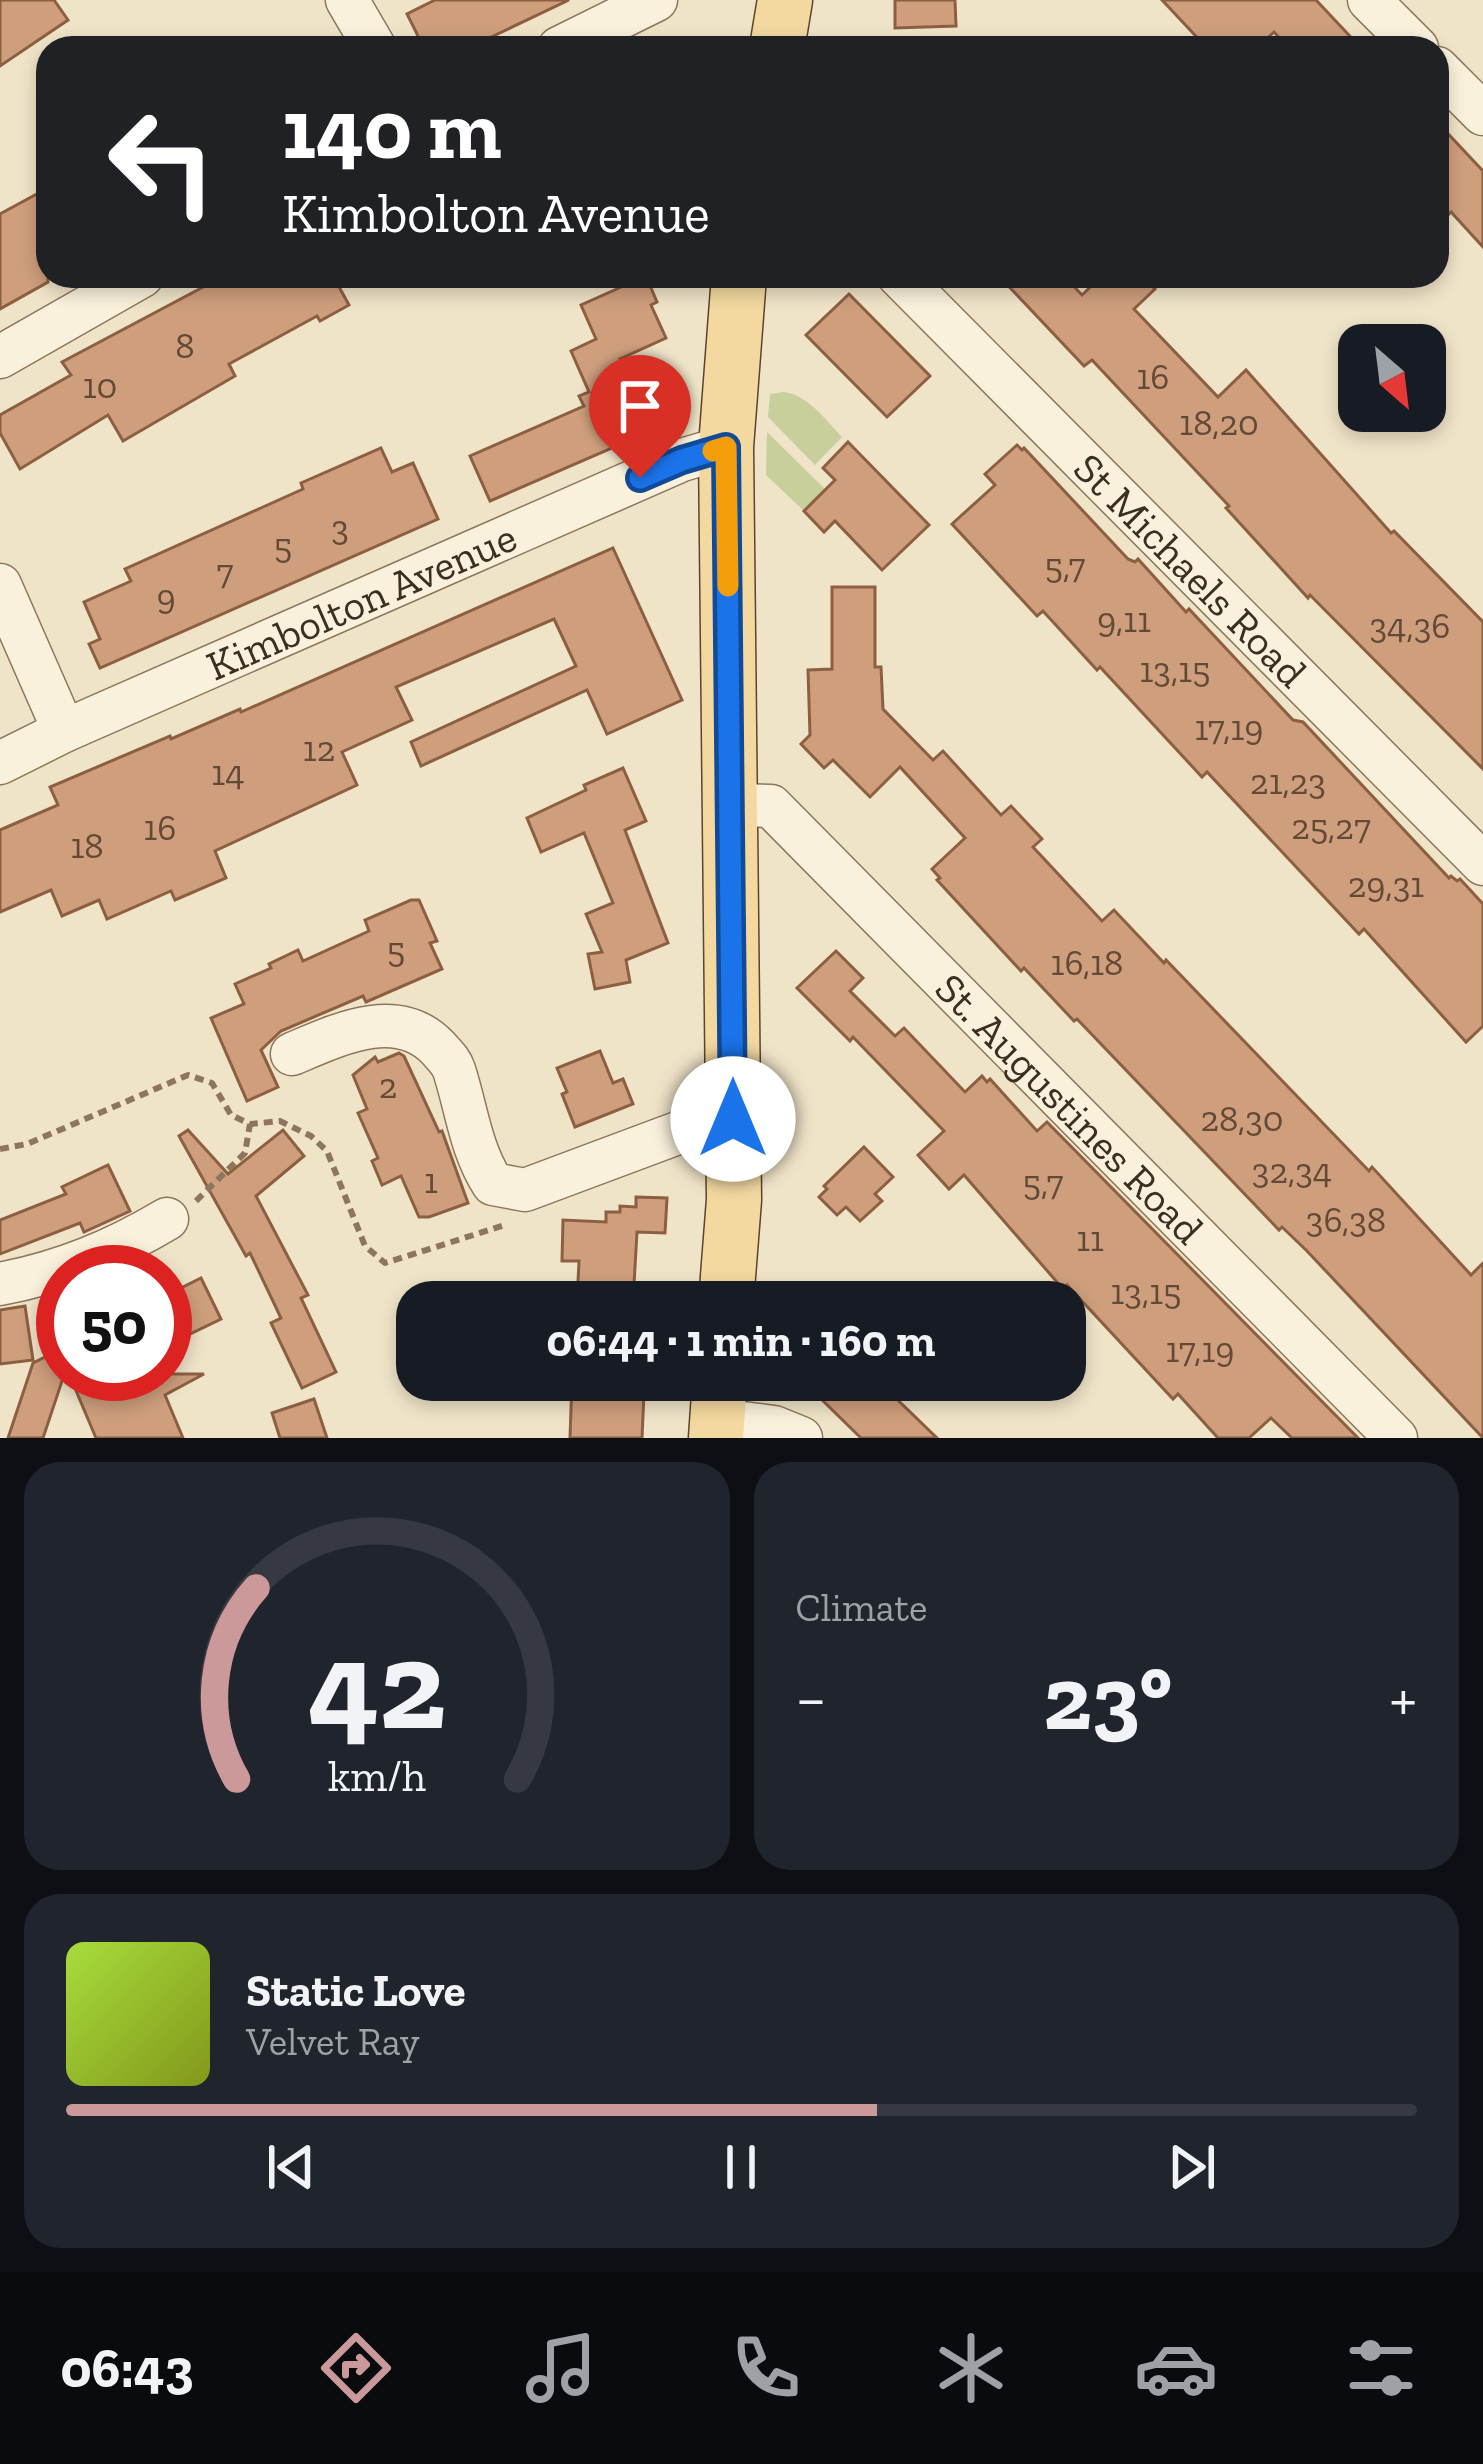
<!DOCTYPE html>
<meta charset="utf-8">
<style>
:root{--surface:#171b24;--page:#20242c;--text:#f1f3f6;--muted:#9ea1a6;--line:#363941;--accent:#cc999b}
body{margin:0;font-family:"Zilla Slab",serif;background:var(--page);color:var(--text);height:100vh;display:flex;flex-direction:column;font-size:45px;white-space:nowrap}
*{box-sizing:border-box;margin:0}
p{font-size:39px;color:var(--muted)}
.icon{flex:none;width:66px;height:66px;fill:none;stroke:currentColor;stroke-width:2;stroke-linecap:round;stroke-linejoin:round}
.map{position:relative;height:1438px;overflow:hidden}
.panel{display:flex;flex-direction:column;gap:24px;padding:24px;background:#0d0f14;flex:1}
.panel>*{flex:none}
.banner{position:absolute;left:36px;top:36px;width:1413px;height:252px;border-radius:36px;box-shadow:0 6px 18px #0003;background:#202124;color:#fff;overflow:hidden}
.needle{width:78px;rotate:152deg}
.buttons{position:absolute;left:1338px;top:324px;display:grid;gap:24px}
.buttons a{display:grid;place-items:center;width:108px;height:108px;border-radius:24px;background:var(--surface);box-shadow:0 6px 18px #0003;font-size:60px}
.speed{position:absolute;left:36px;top:1245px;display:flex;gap:24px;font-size:60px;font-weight:700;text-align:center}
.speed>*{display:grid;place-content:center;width:156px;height:156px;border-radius:50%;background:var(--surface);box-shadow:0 6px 18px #0003;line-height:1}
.speed .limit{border:18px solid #d22;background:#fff;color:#111}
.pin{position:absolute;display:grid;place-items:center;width:102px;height:102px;color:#fff;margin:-123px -51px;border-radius:50% 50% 50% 0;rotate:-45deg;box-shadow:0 0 12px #0007}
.pin .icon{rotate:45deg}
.me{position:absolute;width:132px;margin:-66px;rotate:0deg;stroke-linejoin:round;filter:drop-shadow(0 0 9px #0008)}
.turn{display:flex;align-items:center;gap:42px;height:252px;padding:0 48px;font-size:54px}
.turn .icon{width:156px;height:156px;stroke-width:2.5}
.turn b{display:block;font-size:84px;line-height:102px}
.big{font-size:90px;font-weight:700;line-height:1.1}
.panel .card{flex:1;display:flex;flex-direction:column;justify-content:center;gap:18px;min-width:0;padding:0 42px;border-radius:36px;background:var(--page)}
.panel .dial{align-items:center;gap:0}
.dial svg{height:312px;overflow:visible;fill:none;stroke:var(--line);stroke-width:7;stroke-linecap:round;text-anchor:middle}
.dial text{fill:var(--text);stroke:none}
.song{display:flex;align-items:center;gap:36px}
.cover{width:144px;height:144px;border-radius:18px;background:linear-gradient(135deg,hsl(80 70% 55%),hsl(70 70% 35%))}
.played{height:12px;border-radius:6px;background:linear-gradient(90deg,var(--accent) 60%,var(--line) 60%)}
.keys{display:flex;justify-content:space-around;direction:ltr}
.heat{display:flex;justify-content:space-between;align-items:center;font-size:66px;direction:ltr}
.panel .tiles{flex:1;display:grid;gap:24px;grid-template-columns:1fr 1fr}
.card:last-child{grid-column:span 2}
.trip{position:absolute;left:396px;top:1281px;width:690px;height:120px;border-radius:36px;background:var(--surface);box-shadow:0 6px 18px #0003;font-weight:700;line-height:120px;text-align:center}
.dock{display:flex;height:192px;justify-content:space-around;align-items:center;background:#090b0e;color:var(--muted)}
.dock .icon{width:84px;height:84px}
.dock .selected{color:var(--accent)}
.dock b{font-size:54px;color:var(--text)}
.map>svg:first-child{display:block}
</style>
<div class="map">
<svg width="1483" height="1438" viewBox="0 0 1483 1438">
<rect width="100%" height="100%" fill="#f0e4c8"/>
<g fill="#c9cf9b">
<path d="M784,392c25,4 41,27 58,45l-27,28 -47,-48 2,-23z"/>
<path d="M767,432l59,58 -22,21 -38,-36z"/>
</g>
<g fill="#cf9f7d" stroke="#8d5f41" stroke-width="3">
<path d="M0,0h54l14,20 -68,46z"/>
<path d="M435,0h134l-101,48h-44l-17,-34z"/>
<path d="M895,0h60l1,26 -61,2z"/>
<path d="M1162,0h154l45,48h-72l-15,-16 -17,16h-50z"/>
<path d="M1437,122l46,49v76l-32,-35 -14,14z"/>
<path d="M48,188v94l-48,27v-95z"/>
<path d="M224,276h109l16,29 -29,16 -3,-5 -88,48 6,12 -112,65 -15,-26 -88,54 -20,-36v-18l71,-40 -9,-13z"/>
<path d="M646,276l11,26 -6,3 15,33 -46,21 22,49 6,-3 10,23 -168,73 -20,-45 114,-50 -5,-10 10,-4 -18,-41 25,-12 -15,-34z"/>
<path d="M999,276h65l18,19 20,-19h40l13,13 -21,20 84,88 28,-27 145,163 3,-2 89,91v147l-173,-174 -2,3 -82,-90 3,-2 -137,-146 -8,6z"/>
<path d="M849,294l81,82 -43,41 -81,-82z"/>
<path d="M848,442l81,83 -47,45 -47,-49 -11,11 -20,-21 31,-31 -12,-12z"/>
<path d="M1017,445l5,5 2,-2 104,111 7,3 3,-3 48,53 3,-3 104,111 10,2 146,156 2,-2 6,5 3,-2 23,25v122l-17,16 -102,-113 -5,5 -152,-162 -5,5 -102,-110 -3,3 -54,-59 -6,5 -85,-92 43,-39 -10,-11z"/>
<path d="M381,448l11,24 21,-9 25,56 -338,149 -11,-24 11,-5 -16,-37 47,-21 -6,-12 178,-80 -2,-6z"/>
<path d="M613,548l69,152 -75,34 -20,-44 -166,76 -10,-24 165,-76 -22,-47 -158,68 16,33 -70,32 15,33 -142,66 11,27 -51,22 -4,-9 -64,28 -8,-19 -37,16 -11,-26 -51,22v-82l58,-25 -8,-18 120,-51 1,3 69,-30 1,3z"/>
<path d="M832,587h43v80h6l2,42 50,51 10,-9 58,64 10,-9 31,33 -9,8 69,74 12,-11 50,53 2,-3 203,211 3,-4 99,108 12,-12v175l-176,-187 -25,-24 -3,3 -202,-211 -3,2 -50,-53 -3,3 -84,-91 3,-2 -8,-9 33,-31 -65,-71 -30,30 -37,-37 -9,8 -23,-24 9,-9 -2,-65 24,-1z"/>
<path d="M623,768l23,53 -21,9 43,113 -42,17 4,22 -35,7 -7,-35 14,-2 -16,-38 27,-11 -29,-70 -43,19 -14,-34 59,-28 -2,-5z"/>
<path d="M411,900h8l18,41 -7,2 12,26 -76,33 -3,-6 -82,35 -20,19 17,37 -31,14 -36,-83 33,-14 -9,-20 36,-16 -2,-4 29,-14 5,11 66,-30 -4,-11z"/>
<path d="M836,951l27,27 -13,13 45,45 9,-8 61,64 17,-16 5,6 3,-3 47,52 10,-9 311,316h-66l-21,-20 -22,20h-31l-40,-44 -5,5 -106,-114 -4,4 -99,-114 -15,14 -31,-34 26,-24 -91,-94 -3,4 -53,-53z"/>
<path d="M600,1051l13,32 10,-4 10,25 -58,23 -13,-33 5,-2 -10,-24z"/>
<path d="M399,1053l5,3 35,76 3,-1 26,72 -39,14h-10l-18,-41 -19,9 -10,-24 6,-3 -20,-45 9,-4 -14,-34 22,-18 3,5z"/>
<path d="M188,1130l40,44 55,-44 21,26 -48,40 52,99 -7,3 35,74 -34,16 -31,-65 10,-5 -31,-65 -4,3 -67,-120z"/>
<path d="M864,1147l29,30 -18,17 7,7 -22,20 -14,-14 -9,8 -18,-18 8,-8 -3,-3z"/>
<path d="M108,1165l22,46 -46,21 -4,-9 -80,31v-34l66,-26 -4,-7z"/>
<path d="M636,1197l31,1 -2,35 -28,-1 -4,70h-56l2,-41h-17l1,-41 43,2v-10h14v-6l16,1z"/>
<path d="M201,1278l20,41 -56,27v-50z"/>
<path d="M25,1306l8,54 -33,4v-54z"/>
<path d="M63,1348v30l-20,60h-35l25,-75z"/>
<path d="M69,1374h135l-39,21 18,43h-87z"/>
<path d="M572,1380h68l-1,13h5l-2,45h-72z"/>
<path d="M830,1380h47l60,58h-76l-45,-44z"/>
<path d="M314,1399l13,39h-47l-8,-25z"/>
</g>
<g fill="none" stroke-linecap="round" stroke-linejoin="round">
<g stroke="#8d765c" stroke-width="45">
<g id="minor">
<path d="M347,0l28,48"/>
<path d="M1369,0l48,48"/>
<path d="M559,48l97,-48"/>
<path d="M1437,68l46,46"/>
<path id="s1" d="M899,276l584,588"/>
<path d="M0,357l142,-81"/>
<path d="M0,585l64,146"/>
<path id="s2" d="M0,763l64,-32 618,-271 44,-13"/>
<path id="s3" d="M731,805l40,1 625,632"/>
<path d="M292,1054c45,-19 105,-49 146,-6 7,8 13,13 16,22 13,40 16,78 39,114l32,6 166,-62 42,-9"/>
<path d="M0,1284c62,-12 113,-33 167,-65"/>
<path d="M717,1420l57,7 27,11"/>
</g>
</g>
<g stroke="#5b4430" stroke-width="57">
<g id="major">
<path d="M777,48l8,-48"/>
<path d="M726,1302l8,-102 -8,-753 13,-171"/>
<path d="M716,1438l4,-58"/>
</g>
</g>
<g stroke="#8d765c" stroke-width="6" stroke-dasharray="9 6" stroke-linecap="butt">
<path d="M0,1149l27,-5 161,-69 24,8 19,32 19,9 30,-3 31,15 16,15 38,95 20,17 120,-38"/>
<path d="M196,1201l49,-48 5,-29"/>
</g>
<use href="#minor" stroke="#faf1dc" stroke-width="42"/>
<use href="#major" stroke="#f3d9a0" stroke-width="54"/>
</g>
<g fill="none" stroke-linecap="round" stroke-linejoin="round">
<g stroke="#114b97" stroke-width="30">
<path id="route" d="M640,478l42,-18 44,-13 7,672"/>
</g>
<use href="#route" stroke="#1a73e8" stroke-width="21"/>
<path stroke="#f59e0b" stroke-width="21" d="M713,451l13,-4 2,139"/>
</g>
<g text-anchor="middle" stroke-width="12" stroke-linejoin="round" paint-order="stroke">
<g font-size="36" fill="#624a37">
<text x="185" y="358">8</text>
<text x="1153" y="389">16</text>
<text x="100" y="398">10</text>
<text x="1219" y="435">18,20</text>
<text x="340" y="540">3</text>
<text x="283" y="558">5</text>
<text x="1065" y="578">5,7</text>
<text x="225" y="584">7</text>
<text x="166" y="609">9</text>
<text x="1124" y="632">9,11</text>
<text x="1410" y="638">34,36</text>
<text x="1175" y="682">13,15</text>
<text x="1229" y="740">17,19</text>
<text x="319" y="761">12</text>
<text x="228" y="785">14</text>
<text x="1288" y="794">21,23</text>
<text x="1331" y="839">25,27</text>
<text x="160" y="840">16</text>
<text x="87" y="858">18</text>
<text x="1386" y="897">29,31</text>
<text x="396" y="962">5</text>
<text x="1087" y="975">16,18</text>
<text x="388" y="1098">2</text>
<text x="1242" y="1131">28,30</text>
<text x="1292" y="1183">32,34</text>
<text x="431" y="1193">1</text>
<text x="1043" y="1195">5,7</text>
<text x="1346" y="1232">36,38</text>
<text x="1090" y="1251">11</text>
<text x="1146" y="1304">13,15</text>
<text x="1200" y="1362">17,19</text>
</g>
<g font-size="42" fill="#3d2e20" stroke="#f7eed8">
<text dy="15" stroke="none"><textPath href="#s1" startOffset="414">St Michaels Road</textPath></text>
<text dy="15" stroke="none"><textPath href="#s2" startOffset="396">Kimbolton Avenue</textPath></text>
<text dy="15" stroke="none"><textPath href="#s3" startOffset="465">St. Augustines Road</textPath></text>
</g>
</g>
</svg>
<div class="buttons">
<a><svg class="needle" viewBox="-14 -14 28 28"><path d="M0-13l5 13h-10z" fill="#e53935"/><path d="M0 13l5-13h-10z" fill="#9ea1a6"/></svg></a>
</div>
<div class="speed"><div class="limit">50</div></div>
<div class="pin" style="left:640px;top:478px;background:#d93025"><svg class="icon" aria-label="arrive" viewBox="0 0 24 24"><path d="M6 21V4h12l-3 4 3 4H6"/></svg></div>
<svg class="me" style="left:733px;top:1119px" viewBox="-20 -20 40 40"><circle r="19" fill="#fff"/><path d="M0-13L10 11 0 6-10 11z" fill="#1a73e8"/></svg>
<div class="trip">06:44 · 1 min · 160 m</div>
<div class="banner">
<div class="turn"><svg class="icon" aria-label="left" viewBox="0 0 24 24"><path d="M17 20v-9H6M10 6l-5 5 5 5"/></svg><div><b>140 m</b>Kimbolton Avenue</div></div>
</div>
</div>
<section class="panel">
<div class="tiles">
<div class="card dial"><svg viewBox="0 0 100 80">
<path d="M14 69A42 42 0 1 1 86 69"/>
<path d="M14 69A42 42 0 0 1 19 20" stroke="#cc999b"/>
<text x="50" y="56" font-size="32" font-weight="700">42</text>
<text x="50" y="72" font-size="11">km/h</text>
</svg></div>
<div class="card"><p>Climate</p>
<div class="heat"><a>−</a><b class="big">23°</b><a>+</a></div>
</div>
<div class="card">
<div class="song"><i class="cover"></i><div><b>Static Love</b><p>Velvet Ray</p></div></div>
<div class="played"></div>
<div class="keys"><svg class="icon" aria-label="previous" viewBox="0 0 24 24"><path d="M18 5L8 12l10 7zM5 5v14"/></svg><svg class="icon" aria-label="pause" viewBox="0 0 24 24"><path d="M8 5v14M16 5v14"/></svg><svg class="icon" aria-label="next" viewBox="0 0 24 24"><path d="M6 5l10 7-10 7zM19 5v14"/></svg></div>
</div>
</div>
</section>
<nav class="dock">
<b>06:43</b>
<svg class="icon selected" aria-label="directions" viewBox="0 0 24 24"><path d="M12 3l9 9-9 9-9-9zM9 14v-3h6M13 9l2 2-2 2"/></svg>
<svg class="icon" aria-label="music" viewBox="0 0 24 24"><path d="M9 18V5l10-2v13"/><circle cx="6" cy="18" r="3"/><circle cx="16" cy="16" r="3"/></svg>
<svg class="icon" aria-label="phone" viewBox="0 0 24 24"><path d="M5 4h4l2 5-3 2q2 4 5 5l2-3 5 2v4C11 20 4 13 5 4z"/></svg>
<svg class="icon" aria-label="climate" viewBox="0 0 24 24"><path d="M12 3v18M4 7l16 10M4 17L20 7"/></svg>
<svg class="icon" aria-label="car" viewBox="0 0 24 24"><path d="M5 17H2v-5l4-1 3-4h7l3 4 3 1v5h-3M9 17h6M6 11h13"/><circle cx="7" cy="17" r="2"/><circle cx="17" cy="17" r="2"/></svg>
<svg class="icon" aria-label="filters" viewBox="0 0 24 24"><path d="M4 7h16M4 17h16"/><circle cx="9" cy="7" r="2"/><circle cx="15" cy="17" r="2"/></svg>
</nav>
